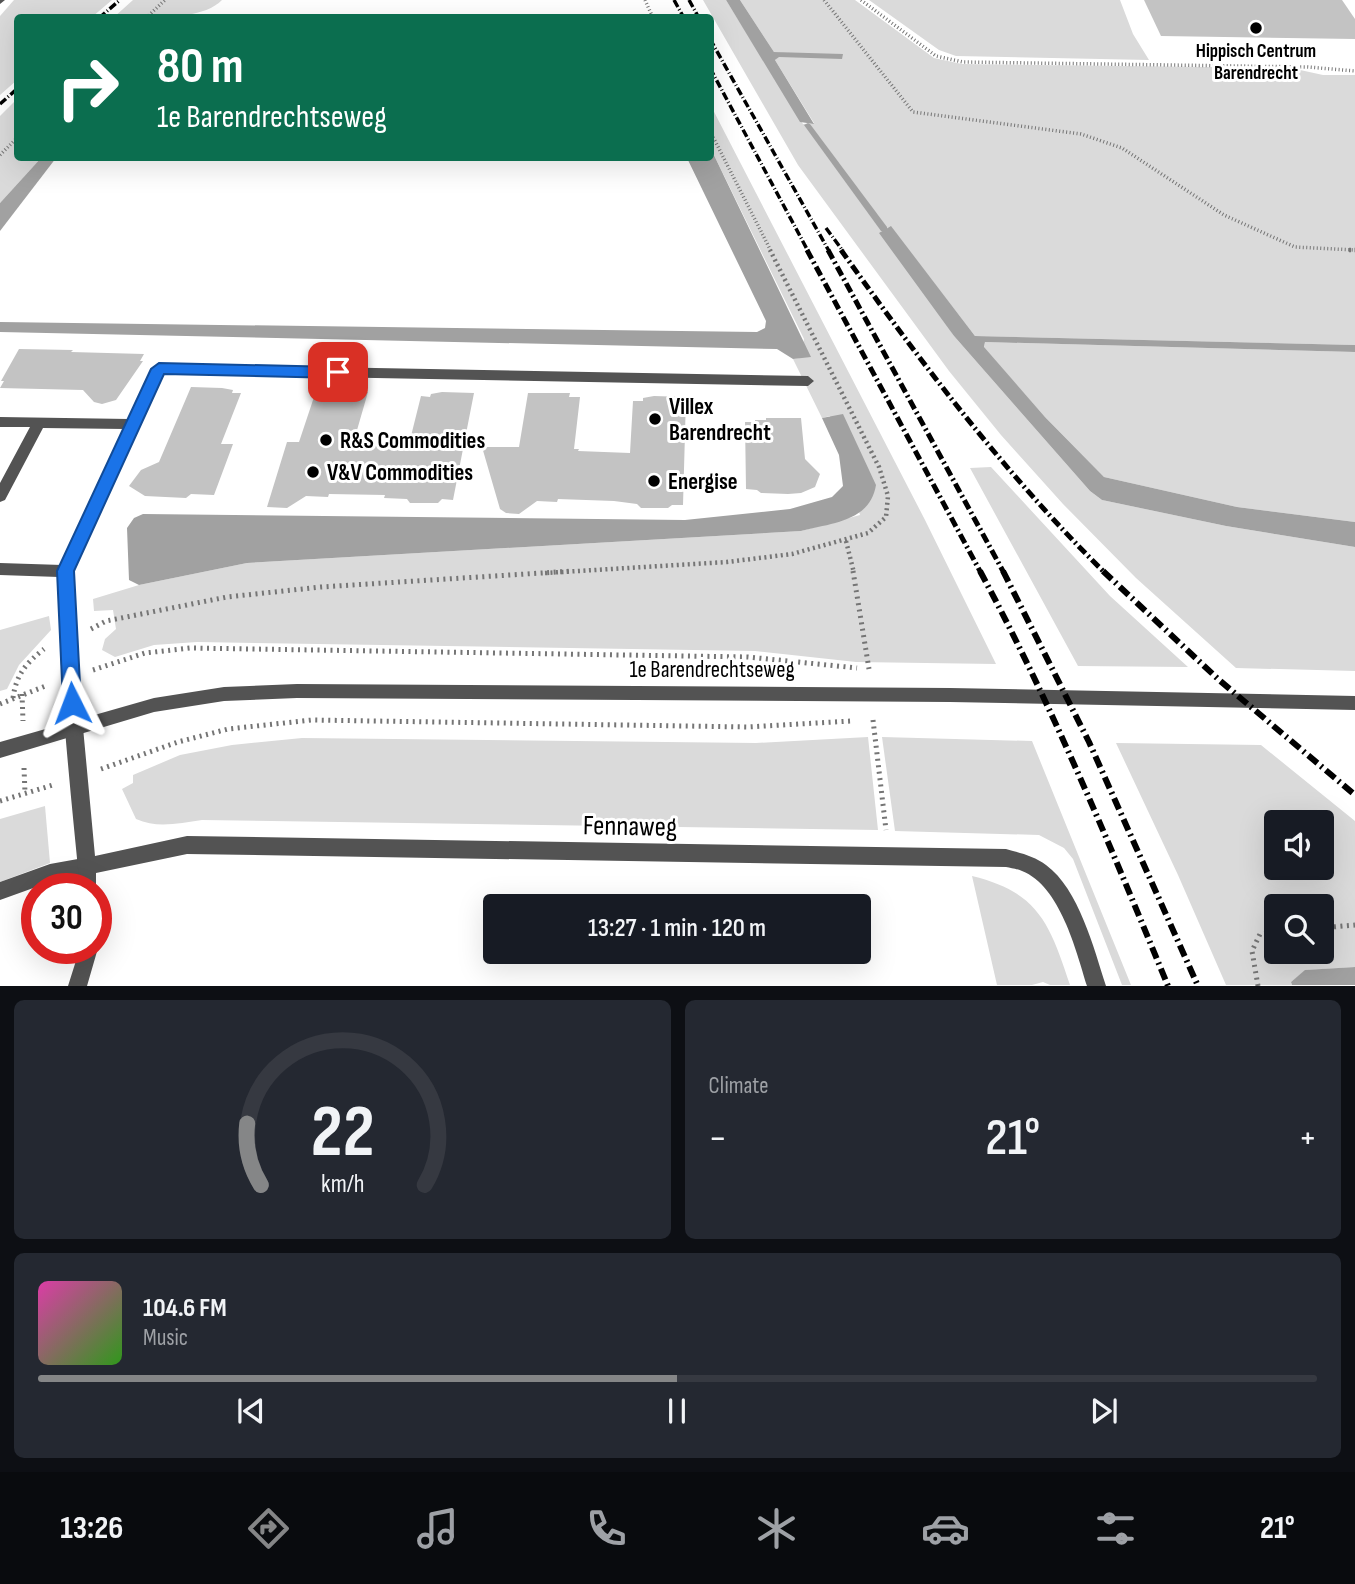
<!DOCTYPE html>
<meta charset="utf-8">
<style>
:root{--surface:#171b24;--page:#242831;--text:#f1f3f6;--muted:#9ea1a6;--line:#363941;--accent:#858687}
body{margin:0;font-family:"Sofia Sans Condensed",sans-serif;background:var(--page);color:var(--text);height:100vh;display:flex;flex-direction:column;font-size:26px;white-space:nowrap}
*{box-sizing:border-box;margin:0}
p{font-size:23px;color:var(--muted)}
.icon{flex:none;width:38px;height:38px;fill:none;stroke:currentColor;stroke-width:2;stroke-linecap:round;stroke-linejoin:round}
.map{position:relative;height:986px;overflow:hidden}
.sheet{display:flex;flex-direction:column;gap:14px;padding:14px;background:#0d0f14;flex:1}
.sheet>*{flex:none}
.banner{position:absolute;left:14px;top:14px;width:700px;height:147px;border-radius:7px;box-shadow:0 7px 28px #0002;background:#0b6e4f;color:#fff;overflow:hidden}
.buttons{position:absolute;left:1264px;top:810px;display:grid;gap:14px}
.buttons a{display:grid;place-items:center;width:70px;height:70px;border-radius:7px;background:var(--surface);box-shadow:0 7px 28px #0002;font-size:35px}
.speed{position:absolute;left:21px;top:873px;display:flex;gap:14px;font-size:35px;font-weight:700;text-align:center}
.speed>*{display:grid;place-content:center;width:91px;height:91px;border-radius:50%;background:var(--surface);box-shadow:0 7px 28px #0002;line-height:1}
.speed .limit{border:10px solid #d22;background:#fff;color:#111}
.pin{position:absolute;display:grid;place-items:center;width:60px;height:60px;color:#fff;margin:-30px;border-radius:14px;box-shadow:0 4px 10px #0006}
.me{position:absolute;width:77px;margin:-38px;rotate:357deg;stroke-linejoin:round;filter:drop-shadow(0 0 5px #0008)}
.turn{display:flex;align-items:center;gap:24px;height:147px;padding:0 28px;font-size:32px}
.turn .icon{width:91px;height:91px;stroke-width:2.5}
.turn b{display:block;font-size:49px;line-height:60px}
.big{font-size:52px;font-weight:600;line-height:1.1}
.sheet .card{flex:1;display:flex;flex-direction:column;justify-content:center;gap:10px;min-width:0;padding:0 24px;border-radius:10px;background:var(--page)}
.sheet .dial{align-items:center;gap:0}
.dial svg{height:182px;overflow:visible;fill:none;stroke:var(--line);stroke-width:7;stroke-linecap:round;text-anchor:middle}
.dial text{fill:var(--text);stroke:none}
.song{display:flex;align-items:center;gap:21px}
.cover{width:84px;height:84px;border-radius:10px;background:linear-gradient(135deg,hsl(320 70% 55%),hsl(110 70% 35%))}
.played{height:7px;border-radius:4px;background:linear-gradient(90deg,var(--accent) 50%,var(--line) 50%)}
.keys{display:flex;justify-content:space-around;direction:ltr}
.heat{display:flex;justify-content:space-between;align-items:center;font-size:38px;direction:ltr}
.sheet .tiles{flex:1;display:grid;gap:14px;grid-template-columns:1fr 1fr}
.card:last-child{grid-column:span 2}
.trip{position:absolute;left:483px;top:894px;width:388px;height:70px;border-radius:7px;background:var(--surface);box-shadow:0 7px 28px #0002;font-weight:600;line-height:70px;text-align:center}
.tabs{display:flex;height:112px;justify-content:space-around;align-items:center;background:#090b0e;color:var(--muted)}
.tabs .icon{width:49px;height:49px}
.tabs .on{color:var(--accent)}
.tabs b{font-size:32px;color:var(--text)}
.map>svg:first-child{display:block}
</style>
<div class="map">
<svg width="1355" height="986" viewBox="0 0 1355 986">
<rect width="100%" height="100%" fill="#fff"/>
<g fill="#dadada" fill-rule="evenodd">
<path d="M14,0h98l-20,17 -74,1 -1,62 -17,15v-79z"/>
<path d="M133,0h89c-21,22 -79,17 -109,18z"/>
<path d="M703,0h23l77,124 11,-1 -39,-63 7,-7 -8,-1 -34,-52h115l79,58 28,6 329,4 32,7h32v270l-380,-9 -84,-109 -7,2 70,107 136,155 12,9 124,26 129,21v124l-119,-3 -100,-90 -73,-74 -62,-69 -52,-64 -151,-206z"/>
<path d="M869,0h251l13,34 16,26 -193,-4 -17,-6z"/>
<path d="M17,99l1,59h23l-41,45v-87z"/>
<path d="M711,106l214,414 71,144 -140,-2 -101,-11 -558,-9 -43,3 -39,12 -13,-7 3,-11 11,-10 -3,-19 -19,1 -1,-12 46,-14 108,-22 554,-32 59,-16 -30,-99 -8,2 -29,-59 7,-1 4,-19 -93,-190z"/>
<path d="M985,342l370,10v170l-118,-15 -133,-30 -59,-60 -61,-69z"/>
<path d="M991,467l119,129 78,71 -110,-1 -108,-198z"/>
<path d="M49,616l2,14 -32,35 -12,24 -7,2v-61z"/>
<path d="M868,737l10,93 -676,-10c-23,3 -44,9 -66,-1l-14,-30 11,-6v-8l47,-20 52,-10 70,-7 454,5z"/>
<path d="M882,737l150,4 99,244h-9l-49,-126 -9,-11 -25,-13 -144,-4z"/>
<path d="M1116,743l145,2 94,76v146l-49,3 -15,12 1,3h-66l-48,-110zM1276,822h45v46h-45zM1276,906h45v46h-45z"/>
<path d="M45,806l5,57 -50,19v-63z"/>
<path d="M972,876c67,16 78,49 98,109h-20l-7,-3 -11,3h-35z"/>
</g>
<g fill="#a1a1a1">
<path d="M726,0h14l34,52 69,2 -1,5 -63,-2 -4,3 39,64 -14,-2z"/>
<path d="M711,149l100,208 -18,2 -16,-10 -777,-17v-10l757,10 8,-4 1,-7 -79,-163h23z"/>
<path d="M41,158h15l-56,73v-28z"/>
<path d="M891,226l84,110 380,9v7l-370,-10 -1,5 61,70 59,60 133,30 118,15v25l-129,-21 -124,-26 -12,-9 -136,-155 -75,-103z"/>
<path d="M843,414l33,71c-6,37 -45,38 -75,46l-554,32 -108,22 -10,-5 -2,-52 7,-10 9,-4 542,6 105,-11 42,-12 11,-11 -4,-31 -17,-37z"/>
<path d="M1355,967v18h-63l-1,-3 14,-12z"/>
</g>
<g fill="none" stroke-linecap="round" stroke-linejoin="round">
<path fill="#a1a1a1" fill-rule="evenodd" d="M808,123l2,1 77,103v4h-6l-77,-106z"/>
</g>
<g fill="#c3c3c3">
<path d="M1144,0h198l13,19v20l-194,-3z"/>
<path d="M19,349l54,1 -2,2 73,2 -4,7h3l-27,39 -14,4 -8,-2 -11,-12 -83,-2 4,-7h-3z"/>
<path d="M191,387l31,1 11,2 -1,3h9l-20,51h12l-19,51 -23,-1 -5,4 -41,-2 -16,-10 12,-16 18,-8z"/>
<path d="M326,390l42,2 -15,52 55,4 13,-52 9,1 1,-3 11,-2 32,1 -21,107 -11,-1 -4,4h-28l-3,-4 -23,-1 1,-3 -56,-1 -1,3 -22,-1 -19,12 -20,-1 20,-65h12l17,-51z"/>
<path d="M528,393h42l-1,4h11l-6,52h5l-1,2 52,2 3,-52h10v-3l11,-2 32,1 -3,108h-11l-4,3h-27l-4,-4 -23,-3 -56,-2 -1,3 -20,-1 -18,13 -13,-1 -6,-4 -18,-62h37z"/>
<path d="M766,418h35l4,41 15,15 -5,13 -14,6 -13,1 -27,-1 -4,-3 -11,-1 -1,-67h10v-2h11z"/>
</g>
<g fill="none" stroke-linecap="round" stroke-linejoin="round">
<g stroke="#757575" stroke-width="3.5" stroke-dasharray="1 2.5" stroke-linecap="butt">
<path d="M645,0l8,18"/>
<path d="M824,0l89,112 168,22 41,14 102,67 71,32 60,3"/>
<path d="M861,0l75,56 27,6 345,5 47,4"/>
<path d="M146,18l19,-18"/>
<path d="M710,131l61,120"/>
<path d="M0,155l18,-18"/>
</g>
<g stroke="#757575" stroke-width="4.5" stroke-dasharray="2 3.5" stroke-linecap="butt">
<path d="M1349,250h6"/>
<path d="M846,541l8,32"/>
<path d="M545,573l182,-11 65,-8 76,-21 18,-16 2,-21 -9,-29 -109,-217"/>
</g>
<g stroke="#757575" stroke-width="5" stroke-dasharray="2 4.5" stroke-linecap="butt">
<path d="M853,571l16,98"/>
<path d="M91,629l15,-8 121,-24 94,-10 252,-16"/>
<path d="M93,670l52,-17 45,-5 558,9 109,11"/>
<path d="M22,694l1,27"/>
<path d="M13,698c3,-23 13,-35 31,-49"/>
<path d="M0,704l48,-19"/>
<path d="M873,720l13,110"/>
<path d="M24,768l1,25"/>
<path d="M101,769l77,-27 50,-13 84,-9 436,7 104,-6"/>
<path d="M0,801l53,-16"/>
<path d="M1321,928l34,-3"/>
<path d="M1258,986l-6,-35 8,-17 16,-2"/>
</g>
<g fill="#535353" fill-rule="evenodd">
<path d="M0,0h5l-5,4z"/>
<path d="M89,857l6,3 3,6 -3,6 -45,10 -50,18v-18l50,-18z"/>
</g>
<g fill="#535353" fill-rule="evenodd">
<path d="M159,364l649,12 6,5 -6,5 -645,-12 -90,197 1,60 21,225 92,-20 819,13c14,4 28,7 40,16 33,24 48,84 60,121h-19c-11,-36 -27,-100 -65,-115 -5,-2 -11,-3 -16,-4l-819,-13 -91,19v20v-4h-16c-10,-104 -22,-208 -21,-312l-59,-2v-12l62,2 63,-136 -82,-1 -38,72 -5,2v-19l30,-56h-30v-10l129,2 24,-50z"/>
<path d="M96,943l2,5 -11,38h-19l12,-38h16z"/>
</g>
<path fill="#535353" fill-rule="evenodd" d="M297,684l653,4 405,8v14l-405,-8 -653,-4 -73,3 -70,11 -154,46v-16l154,-44 70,-11z"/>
<g stroke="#000" stroke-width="3.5" stroke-dasharray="8 2.5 1 2.5" stroke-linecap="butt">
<path d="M674,0l10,18"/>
<path d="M689,0l10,18"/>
<path d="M99,18l21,-18"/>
<path d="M710,39l119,212"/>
<path d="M710,68l98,183"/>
<path d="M0,104l18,-16"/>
<path d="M826,228l17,23"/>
</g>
<g stroke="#000" stroke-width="5" stroke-dasharray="10 3.5 2 3.5" stroke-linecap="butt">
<path d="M807,250l174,323"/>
<path d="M828,250l176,323"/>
<path d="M841,250c81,114 165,225 264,323"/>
</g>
<g stroke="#000" stroke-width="6" stroke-dasharray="12 4.5 2 4.5" stroke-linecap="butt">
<path d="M980,571c72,134 130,274 188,415"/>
<path d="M1003,571l86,171 109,244"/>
<path d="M1103,571l115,108 137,116"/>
</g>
</g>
<path fill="#1a73e8" stroke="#114b97" stroke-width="2" d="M159,363l179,4 7,5 -7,6 -174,-4 -90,197 7,132 -3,6 -6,2 -7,-2 -2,-6 -6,-132 94,-202z"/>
<g fill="#000" stroke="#fff" stroke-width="2.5">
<circle cx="1256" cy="28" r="7"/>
<circle cx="655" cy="419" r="7"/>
<circle cx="326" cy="440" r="7"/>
<circle cx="313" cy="472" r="7"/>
<circle cx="654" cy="481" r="7"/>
</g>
<g text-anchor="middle" stroke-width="6" stroke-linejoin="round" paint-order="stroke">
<g font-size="19" font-weight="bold" fill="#000" stroke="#fff">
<text x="1256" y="57">Hippisch Centrum<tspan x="1256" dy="22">Barendrecht</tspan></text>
</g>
<g font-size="23" font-weight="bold" fill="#000" stroke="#fff" text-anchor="start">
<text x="669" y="414">Villex<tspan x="669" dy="26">Barendrecht</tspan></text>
<text x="340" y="448">R&amp;S Commodities</text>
<text x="327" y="480">V&amp;V Commodities</text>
<text x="668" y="489">Energise</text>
</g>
<g font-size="23" fill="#000" stroke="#fff">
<text x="712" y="677">1e Barendrechtseweg</text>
</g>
<g font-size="28" fill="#000" stroke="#fff">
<text transform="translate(630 825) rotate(1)" y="10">Fennaweg</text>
</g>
</g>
</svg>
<div class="buttons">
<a><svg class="icon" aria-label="sound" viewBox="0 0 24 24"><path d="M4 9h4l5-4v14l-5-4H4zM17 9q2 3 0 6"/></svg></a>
<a><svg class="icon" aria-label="search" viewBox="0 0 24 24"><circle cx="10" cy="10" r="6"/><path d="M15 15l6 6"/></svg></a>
</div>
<div class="speed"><div class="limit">30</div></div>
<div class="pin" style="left:338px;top:372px;background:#d93025"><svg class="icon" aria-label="arrive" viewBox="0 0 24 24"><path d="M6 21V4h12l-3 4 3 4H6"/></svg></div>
<svg class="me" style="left:72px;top:703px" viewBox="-20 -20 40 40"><path d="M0-17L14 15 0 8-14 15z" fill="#1a73e8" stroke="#fff" stroke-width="4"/></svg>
<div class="trip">13:27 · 1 min · 120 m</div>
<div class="banner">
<div class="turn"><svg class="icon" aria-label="right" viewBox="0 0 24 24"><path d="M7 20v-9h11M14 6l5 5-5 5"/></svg><div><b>80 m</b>1e Barendrechtseweg</div></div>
</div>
</div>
<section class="sheet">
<div class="tiles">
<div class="card dial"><svg viewBox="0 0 100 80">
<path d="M14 69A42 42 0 1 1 86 69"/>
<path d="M14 69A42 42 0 0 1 8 42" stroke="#858687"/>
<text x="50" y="56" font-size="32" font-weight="700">22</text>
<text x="50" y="72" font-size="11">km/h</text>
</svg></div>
<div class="card"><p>Climate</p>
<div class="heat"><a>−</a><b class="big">21°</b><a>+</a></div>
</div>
<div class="card">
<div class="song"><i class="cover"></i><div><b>104.6 FM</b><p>Music</p></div></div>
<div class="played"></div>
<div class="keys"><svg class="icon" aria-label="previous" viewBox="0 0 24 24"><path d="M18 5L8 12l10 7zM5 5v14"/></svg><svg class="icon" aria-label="pause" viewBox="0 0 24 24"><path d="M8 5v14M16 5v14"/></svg><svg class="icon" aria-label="next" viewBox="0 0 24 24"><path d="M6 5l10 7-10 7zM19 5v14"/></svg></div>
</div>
</div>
</section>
<nav class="tabs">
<b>13:26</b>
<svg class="icon on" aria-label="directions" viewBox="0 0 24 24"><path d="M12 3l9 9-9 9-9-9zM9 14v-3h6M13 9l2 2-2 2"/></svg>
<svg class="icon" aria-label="music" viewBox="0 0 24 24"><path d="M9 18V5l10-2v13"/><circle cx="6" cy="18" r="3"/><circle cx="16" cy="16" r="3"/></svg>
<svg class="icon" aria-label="phone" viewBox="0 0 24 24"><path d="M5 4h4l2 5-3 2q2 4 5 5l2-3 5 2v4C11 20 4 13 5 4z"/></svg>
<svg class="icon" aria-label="climate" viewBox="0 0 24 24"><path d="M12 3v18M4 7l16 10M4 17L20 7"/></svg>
<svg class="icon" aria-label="car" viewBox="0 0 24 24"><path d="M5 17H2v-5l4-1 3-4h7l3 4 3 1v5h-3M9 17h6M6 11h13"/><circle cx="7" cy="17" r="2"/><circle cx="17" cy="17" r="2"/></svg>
<svg class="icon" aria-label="filters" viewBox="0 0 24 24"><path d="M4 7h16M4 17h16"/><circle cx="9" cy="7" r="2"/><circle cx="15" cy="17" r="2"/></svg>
<b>21°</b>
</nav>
